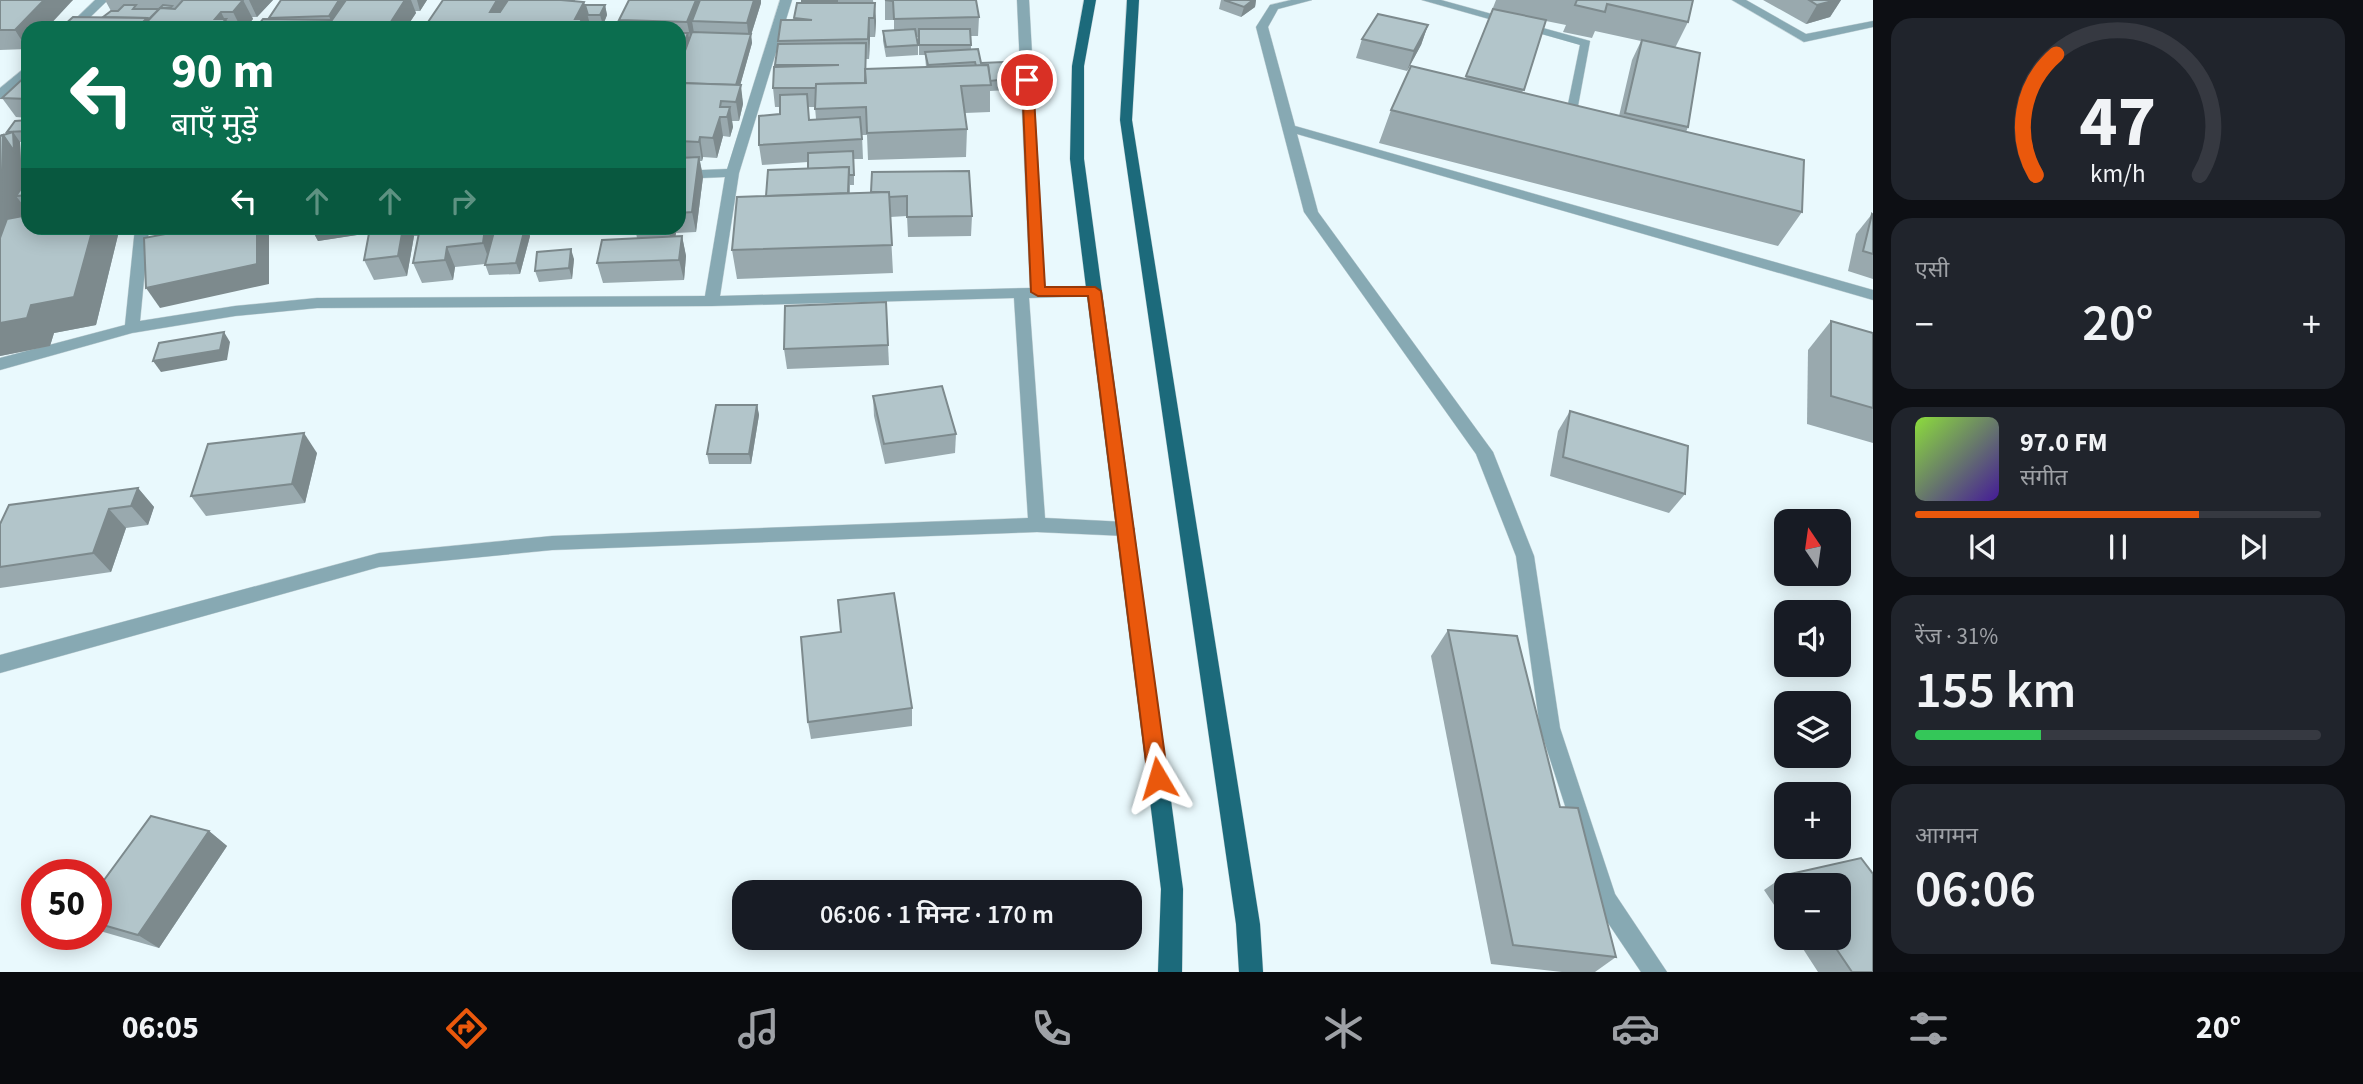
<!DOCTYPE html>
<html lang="hi">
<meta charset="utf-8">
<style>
:root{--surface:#171b24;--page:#20242c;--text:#f1f3f6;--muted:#9ea1a6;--line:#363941;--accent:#ea580c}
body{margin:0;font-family:"Source Sans 3","Noto Sans Devanagari",sans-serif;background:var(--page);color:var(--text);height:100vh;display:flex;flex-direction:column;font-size:26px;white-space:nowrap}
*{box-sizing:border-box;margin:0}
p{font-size:23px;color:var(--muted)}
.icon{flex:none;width:38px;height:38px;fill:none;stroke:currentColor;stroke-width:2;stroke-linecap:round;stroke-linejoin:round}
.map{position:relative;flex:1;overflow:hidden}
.panel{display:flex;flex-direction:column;gap:18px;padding:18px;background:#0d0f14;width:490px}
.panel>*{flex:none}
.guide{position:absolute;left:21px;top:21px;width:665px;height:214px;border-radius:21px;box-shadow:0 4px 18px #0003;background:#0b6e4f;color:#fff;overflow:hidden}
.needle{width:46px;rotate:347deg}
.tools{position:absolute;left:1774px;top:509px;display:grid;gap:14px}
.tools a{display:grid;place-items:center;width:77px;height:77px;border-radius:14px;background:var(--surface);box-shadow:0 4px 18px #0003;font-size:35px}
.speed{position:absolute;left:21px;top:859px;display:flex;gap:14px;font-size:35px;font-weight:700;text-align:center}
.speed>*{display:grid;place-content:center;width:91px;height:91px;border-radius:50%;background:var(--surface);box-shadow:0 4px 18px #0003;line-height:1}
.speed .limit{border:10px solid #d22;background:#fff;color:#111}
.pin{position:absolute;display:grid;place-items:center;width:60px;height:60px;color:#fff;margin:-30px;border:4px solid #fff;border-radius:50%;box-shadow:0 2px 7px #0007}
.me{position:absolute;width:77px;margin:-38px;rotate:353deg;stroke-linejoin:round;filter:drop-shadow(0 0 5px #0008)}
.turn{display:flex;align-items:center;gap:24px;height:147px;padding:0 35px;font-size:32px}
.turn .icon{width:91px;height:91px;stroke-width:2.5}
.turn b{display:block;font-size:49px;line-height:60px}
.lanes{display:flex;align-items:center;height:66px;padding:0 35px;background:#0003;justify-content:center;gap:35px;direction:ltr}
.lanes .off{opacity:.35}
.big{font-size:52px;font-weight:600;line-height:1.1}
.panel .widget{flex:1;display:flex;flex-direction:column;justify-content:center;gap:10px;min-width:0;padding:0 24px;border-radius:21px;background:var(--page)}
.panel .dial{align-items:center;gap:0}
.dial svg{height:182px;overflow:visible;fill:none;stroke:var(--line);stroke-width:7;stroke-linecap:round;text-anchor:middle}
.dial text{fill:var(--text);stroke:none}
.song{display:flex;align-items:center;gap:21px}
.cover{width:84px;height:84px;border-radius:10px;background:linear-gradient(135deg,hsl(90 70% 55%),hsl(260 70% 35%))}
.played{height:7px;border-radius:4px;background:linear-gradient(90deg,var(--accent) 70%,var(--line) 70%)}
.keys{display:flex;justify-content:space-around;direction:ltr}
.heat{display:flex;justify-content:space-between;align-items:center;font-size:38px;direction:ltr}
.charge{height:10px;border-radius:5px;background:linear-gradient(90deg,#34c759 31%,var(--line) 0)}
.trip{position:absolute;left:732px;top:880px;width:410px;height:70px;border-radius:21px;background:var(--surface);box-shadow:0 4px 18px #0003;font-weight:600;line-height:70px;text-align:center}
.menu{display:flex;height:112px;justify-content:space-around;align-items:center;background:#090b0e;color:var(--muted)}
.menu .icon{width:49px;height:49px}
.menu .active{color:var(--accent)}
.menu b{font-size:32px;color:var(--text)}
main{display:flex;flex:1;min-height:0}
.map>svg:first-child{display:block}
</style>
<main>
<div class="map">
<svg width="1873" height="972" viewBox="0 0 1873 972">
<rect width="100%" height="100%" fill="#e9f9fd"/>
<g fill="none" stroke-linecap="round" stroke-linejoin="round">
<g stroke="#c8d6da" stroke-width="1">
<g id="minor">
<path d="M95,0h13l-29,28h-13z"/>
<path d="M780,0h12l-53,173 -19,123 310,-8 -13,-288h12l16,287 50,-1 7,5 -7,5 -66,2 16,220 81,4 6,2 3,5 -3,5 -6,2 -89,-4 -485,18 -173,17 -379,106v-18l379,-102 173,-17 476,-18 -14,-220 -302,8 -395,2 -82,8 -103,17 -132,37v-12l125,-33 10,-97h14l-9,93 95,-15 82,-8 388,-2 20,-119 -46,2v-8l48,-2z"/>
<path d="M1291,0h21l-34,9 -10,18 27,99 578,164v10l-576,-166 21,78 175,240 41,104 26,172 55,166 52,78h-26l-43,-64 -58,-180 -24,-172 -40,-102 -172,-242 -48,-185 14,-22z"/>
<path d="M1422,0h19l149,41 -15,81 -10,-3 15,-74z"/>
<path d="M1732,0h14l60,34 67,-13v6l-69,15z"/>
<path d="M28,65v11l-28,23v-11z"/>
</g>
</g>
<g stroke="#c8d6da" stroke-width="1">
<g id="major">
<path d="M1084,0h12l-12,66v93l99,730 -1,83h-24l3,-83 -91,-730 2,-93z"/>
<path d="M1127,0h12l-7,120 128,804 3,48h-24l-3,-48 -116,-804z"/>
</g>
</g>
<use href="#minor" fill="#87a9b3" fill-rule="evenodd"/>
<use href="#major" fill="#1c6a7b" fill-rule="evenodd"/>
</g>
<g fill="#99a9ae" fill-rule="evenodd">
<path d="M0,0h73l-45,28 -1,21 -27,1z"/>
<path d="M105,0h168l-16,17h-5l1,2 -8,9h-184l42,-11 8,-6z"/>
<path d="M281,0h146l-7,11h-5l1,2 -10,15h-150l14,-9 -1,-1z"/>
<path d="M443,0h132v1l10,4h20l2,10 -4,10h-13l1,3z"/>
<path d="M837,0l1,3v-3h35l3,21 -1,16h-5l-1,22h-3v10l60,-2 -1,-12h-6v-18h-3l2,8v10l-32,2 -3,-16v-10l11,-1v-10h-9v-20h91l3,17 -1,19h-7v13l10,14 27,16v11l-18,1v21l-25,1 2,16 -1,28 -98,3 -1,-25h-5l1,24h-9v26h-4v8l21,-1 1,-20 100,44 -1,20 -63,1 -1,-21 -17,1 3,56 -156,6 -5,-29 34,-54 42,-27v-7l-46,3 -3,-20 21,-31v-7h-5l-2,-19 5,-47 16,-21 3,-17zM808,107h7l1,12 -7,1z"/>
<path d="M1221,0h35l-1,7 -14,10 -22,-8z"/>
<path d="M1496,0h197l-5,22 -13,26 13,79 -2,5 116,80 -24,34 -399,-103 12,-33 74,-31zM1546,21l20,4 -3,7 29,6 3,-7 46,10 -9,19 -13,56 -97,-23z"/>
<path d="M1763,0h78l-11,17 -24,7z"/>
<path d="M761,3l-10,32 1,8 -12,42 3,19 -4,17h-7l1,6 -3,10 -7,-1 -6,22 -14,-1 -1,4h-2l3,16 -7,55 -20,1 -1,4 7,-1 4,20 -2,24 -81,3 -6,-20 40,-25 -1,-5 1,-5h42v-200h-58l-2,-8z"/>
<path d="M1428,25l-7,20 -14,26 -51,-13 6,-19z"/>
<path d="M28,74v44l-12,-1 -14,-19z"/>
<path d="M28,120v21l-8,1 1,19 2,2v24l5,-8v34l-5,-8v11l96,15 -23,94 -42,8 -4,13 -50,10v-221l8,-2 -1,-1z"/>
<path d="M1872,214l1,1v64l-25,-8 8,-37z"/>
<path d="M311,228h232l-16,1 3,7 -10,38 -31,1 -4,-11 -30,3 -2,13 -31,3 -9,-20 5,-27h-4l-7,40 -33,4 -10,-20 5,-27 -51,8z"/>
<path d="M579,228h42l-41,1z"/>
<path d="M574,259l-2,20 -33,3 -4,-11z"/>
<path d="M886,302l3,63 -102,4 -3,-20z"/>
<path d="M1831,321l42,12v110l-66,-19 1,-74z"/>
<path d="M873,396l83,38 -1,19 -70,11 -11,-48z"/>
<path d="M757,405l2,10 -8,49h-42l-2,-10z"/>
<path d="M1570,411l115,83 -16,19 -119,-37 8,-45z"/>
<path d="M317,453l-12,50 -99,13 -15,-20z"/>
<path d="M138,488l16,19 -6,18 -22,3 -15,44 -111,16v-64z"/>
<path d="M1448,630l168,327 -21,15h-33l-71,-8 -60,-308z"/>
<path d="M912,708v18l-101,13 -3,-17z"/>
<path d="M209,831l18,15 -68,102 -59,-17 -4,-2v-38z"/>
<path d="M1861,858l12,16v98h-55l-22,-34h43v-52h-52v38l-23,-34 22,-15z"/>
</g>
<g fill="#7d8a8d">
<path d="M44,0h29l-26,28h-19l-1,21 -12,-19z"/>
<path d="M243,0l10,19 -8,9h-4l-8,-16z"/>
<path d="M249,0h24l-16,17z"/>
<path d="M339,0h8l-13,28 -5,-12z"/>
<path d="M405,0h6l5,13 -10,15h-19z"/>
<path d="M417,0h10l-7,11z"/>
<path d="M497,0h17l-10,28 -14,-16z"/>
<path d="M696,0h8l-12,21 2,12 -3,8 -4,-19z"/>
<path d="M754,0h7v3l-10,32 1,8 -17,61 -2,-11 16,-52 -2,-18z"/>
<path d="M1253,0h3l-1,7 -14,10 3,-10z"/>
<path d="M1836,0h5l-11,17 -24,7 11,-19z"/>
<path d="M584,2l7,26h-14l-2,-9z"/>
<path d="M875,3l1,18 -1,16 -1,-19z"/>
<path d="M605,5l2,10 -4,10 -3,-10z"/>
<path d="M221,12l4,8 1,-1 4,9h-12l-3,-9z"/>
<path d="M147,18l5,10h-14v-1z"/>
<path d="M869,18l1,19 -1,22 -1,-20z"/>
<path d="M1428,25l-7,20 -14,26 7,-20z"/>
<path d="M688,33l2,10 -11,27v-15z"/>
<path d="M741,85l2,19 -4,17 -3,-19z"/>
<path d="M730,107l3,20 -3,10 -3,-20z"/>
<path d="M720,117l3,19 -6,22 -4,-20z"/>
<path d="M13,132l7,10 1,19 2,2v33h-7l7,9 -1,27 -22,6v-34l3,-69z"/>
<path d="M700,137l3,20 -1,4 -3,-19z"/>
<path d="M699,157l4,20 -7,55 -4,-20z"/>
<path d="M93,228h23l3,3 -23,94 -42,8 -4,13 -50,10v-33l31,-18z"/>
<path d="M257,228h7l5,7v49l-109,24 -14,-20z"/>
<path d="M311,228h67l-1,4 -59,9z"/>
<path d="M403,228h7l4,8 -7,40 -9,-20z"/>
<path d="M485,228h7l2,5 -4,30 -7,-20z"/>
<path d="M525,228h2l3,8 -10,38 -4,-11z"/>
<path d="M546,228h32l-1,2 -28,4z"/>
<path d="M669,228h5l2,5 -3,19 -4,-20z"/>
<path d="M682,236l4,20 -2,24 -5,-20z"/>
<path d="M447,247l8,20 -2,13 -8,-20z"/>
<path d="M571,249l3,10 -2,20 -3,-11z"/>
<path d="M224,332l6,10 -3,18 -66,12 -8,-11z"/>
<path d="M757,405l2,10 -8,49 -2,-10z"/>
<path d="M304,433l13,20 -12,50 -13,-19z"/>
<path d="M138,488l16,19 -6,18 -17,-19z"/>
<path d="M109,509l17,19 -15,44 -18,-19z"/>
<path d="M209,831l18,15 -68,102 -21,-13z"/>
</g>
<g fill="#b2c5ca" stroke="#7d8a8d" stroke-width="2">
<path d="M0,0h44l-29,30h-15z"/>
<path d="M183,0h60l-10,12h-12l-6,7h11l-8,9h-77l19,-20 15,1z"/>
<path d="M281,0h58l-10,16 -60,2z"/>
<path d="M346,0h59l-18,28h-131l7,-9 69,1z"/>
<path d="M443,0h54l-7,12h10l8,-12h53l23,2 -9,17h7l-5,9h-153z"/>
<path d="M629,0h67l-9,22 -68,-2z"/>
<path d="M700,0h54l-7,23 -55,-2z"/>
<path d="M802,0h35v1l-35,1z"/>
<path d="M885,0h91l3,17 -85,2 -1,-18z"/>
<path d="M1224,0h29l-9,7z"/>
<path d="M1577,0h116l-5,22 -81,-18 -2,8 -30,-7z"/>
<path d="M1809,0h27l-19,5z"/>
<path d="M797,3h78l-1,15h-5l-1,21 -90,2 3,-21h31l-18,-2z"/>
<path d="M124,5h12l-3,4h26l4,-4 9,1 -2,2h-10l-12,12 -1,-2 -44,-1 8,-6h7z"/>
<path d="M585,5h20l-5,10h-12z"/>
<path d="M1493,9l53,11 -22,70 -58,-14z"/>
<path d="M1378,14l50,11 -14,26 -52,-12z"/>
<path d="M73,17l74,1 -9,9 -77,1z"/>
<path d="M915,29l3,16 -32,2 -3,-16z"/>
<path d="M919,29h51l1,16h-52z"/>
<path d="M692,32l59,2 -15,51 -57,-2v-16z"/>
<path d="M679,33h9l-9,22z"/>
<path d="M1642,40l58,13 -12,74 -63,-14z"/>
<path d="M866,43l-1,40 -49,1v4h-43l1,-21 65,-2h-64l3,-21z"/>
<path d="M978,49l3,14 23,-1 4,17 -18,2 -2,-16 -12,1 -1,-4 -47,3 -3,-13z"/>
<path d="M988,65l3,20 -30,1 6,43 -100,4 -1,-26 -51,2 1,-25 50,-1 -1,-14z"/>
<path d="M1411,66l393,94 -2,52 -411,-102z"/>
<path d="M28,74v25l-26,-1z"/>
<path d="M679,83l62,2 -5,17 -15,-1 -1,6h10l-3,10h-7l-7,21 -13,-1 -1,5 -20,-1z"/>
<path d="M807,94l2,26 51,-3 2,22 -103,6v-29l21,-2v-19z"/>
<path d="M28,120v11l-21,1 8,-11z"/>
<path d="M13,132l1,19 -11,-16 -3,1z"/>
<path d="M3,135l-2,69h-1v-68z"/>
<path d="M853,151l1,24h-5v-8l-41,2v-16z"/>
<path d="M699,157l-7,55 -13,1v-55z"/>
<path d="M849,167l-1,26 -82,3 2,-26z"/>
<path d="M969,171l3,45 -65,1v-21l-18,1v-5h-18l1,-20z"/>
<path d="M28,179v16l-12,1z"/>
<path d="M889,192l3,53 -160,5 5,-53z"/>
<path d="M1872,214l1,1v39l-10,-3z"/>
<path d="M28,215v13h65l-19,69 -43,8 -4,13 -27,5v-85l7,-19z"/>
<path d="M177,228h20l-20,4z"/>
<path d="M197,228h60v36l-111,24 -2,-50z"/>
<path d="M370,228h33l-5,28 -34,4z"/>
<path d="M420,228h65l-2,15 -36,4 -2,13 -32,3z"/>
<path d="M495,228h30l-9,35 -31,2z"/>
<path d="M637,228h32v4l-33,1z"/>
<path d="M682,236l-3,24 -82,3 5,-23z"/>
<path d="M571,249l-2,19 -34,3 2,-19z"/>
<path d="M886,302l2,43 -104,4 1,-43z"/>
<path d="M1831,321l42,12v75l-42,-12z"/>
<path d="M224,332l-4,18 -67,11 6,-18z"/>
<path d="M942,386l14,48 -72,10 -11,-48z"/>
<path d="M716,405h41l-8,49h-42z"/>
<path d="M1570,411l118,35 -3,48 -122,-37z"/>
<path d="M304,433l-12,51 -101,12 17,-52z"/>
<path d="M138,488l-7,18 -22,3 -16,44 -93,14v-43l9,-19z"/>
<path d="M894,593l18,115 -104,14 -7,-85 40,-5 -3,-32z"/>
<path d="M1448,630l69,6 43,171 18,1 38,149 -103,-12z"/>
<path d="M151,816l58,15 -71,104 -42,-12v-32z"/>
<path d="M1861,858l12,16v98h-21l-23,-34h10v-52h-46l-7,-11z"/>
</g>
<path fill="#ea580c" stroke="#983908" stroke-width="2" d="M1027,76l6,4 12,207h50l6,4 67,487 -3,7 -7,2 -7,-2 -3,-7 -60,-482h-50l-7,-4 -9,-212z"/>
</svg>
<div class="tools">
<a><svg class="needle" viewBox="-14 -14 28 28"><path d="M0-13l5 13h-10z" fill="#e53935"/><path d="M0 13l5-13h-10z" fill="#9ea1a6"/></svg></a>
<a><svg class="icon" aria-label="sound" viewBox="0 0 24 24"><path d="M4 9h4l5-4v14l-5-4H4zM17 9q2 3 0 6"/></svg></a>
<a><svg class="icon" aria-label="layers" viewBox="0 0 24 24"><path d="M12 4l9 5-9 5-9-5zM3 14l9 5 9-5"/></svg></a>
<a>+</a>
<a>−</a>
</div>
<div class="speed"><div class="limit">50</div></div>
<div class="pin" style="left:1027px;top:80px;background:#d93025"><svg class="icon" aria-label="arrive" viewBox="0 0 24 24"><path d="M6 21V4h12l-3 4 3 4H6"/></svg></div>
<svg class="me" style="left:1158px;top:778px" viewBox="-20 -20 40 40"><path d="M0-17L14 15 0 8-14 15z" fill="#ea580c" stroke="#fff" stroke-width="4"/></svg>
<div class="trip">06:06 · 1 मिनट · 170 m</div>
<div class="guide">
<div class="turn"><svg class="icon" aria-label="left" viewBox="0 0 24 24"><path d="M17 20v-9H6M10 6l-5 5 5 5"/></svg><div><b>90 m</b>बाएँ मुड़ें</div></div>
<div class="lanes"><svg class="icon" aria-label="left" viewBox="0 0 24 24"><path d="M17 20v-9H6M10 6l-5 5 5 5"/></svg><svg class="icon off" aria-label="ahead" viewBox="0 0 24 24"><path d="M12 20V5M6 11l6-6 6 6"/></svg><svg class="icon off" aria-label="ahead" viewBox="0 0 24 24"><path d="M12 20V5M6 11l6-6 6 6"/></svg><svg class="icon off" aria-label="right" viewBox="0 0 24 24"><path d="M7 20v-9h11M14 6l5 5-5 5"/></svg></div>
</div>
</div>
<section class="panel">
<div class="widget dial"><svg viewBox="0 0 100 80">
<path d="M14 69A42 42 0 1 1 86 69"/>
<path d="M14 69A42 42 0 0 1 23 16" stroke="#ea580c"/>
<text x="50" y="56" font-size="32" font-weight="700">47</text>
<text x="50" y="72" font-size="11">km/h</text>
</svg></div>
<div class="widget"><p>एसी</p>
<div class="heat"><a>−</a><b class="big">20°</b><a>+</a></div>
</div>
<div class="widget">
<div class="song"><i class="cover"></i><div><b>97.0 FM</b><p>संगीत</p></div></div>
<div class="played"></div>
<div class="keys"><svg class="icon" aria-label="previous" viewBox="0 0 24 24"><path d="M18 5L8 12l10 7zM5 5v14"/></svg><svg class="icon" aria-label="pause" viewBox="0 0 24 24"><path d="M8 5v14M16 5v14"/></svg><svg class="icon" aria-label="next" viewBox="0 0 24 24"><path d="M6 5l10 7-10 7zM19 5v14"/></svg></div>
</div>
<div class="widget"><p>रेंज · 31%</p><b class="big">155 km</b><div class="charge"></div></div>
<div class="widget"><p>आगमन</p><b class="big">06:06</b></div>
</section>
</main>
<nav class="menu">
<b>06:05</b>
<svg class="icon active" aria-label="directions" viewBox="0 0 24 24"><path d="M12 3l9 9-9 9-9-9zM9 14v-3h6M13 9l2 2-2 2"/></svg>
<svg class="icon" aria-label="music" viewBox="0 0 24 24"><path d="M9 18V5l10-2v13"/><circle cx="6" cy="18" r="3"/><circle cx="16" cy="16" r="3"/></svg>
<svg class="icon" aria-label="phone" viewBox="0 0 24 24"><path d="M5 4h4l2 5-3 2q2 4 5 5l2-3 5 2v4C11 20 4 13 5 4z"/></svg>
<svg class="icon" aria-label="climate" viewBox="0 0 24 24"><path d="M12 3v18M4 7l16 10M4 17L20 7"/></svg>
<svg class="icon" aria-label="car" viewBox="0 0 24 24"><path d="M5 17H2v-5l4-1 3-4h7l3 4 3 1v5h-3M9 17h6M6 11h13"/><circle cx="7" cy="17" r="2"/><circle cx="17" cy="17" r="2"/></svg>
<svg class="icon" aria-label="filters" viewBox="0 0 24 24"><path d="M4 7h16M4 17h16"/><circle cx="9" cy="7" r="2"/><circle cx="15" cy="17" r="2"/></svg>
<b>20°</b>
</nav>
